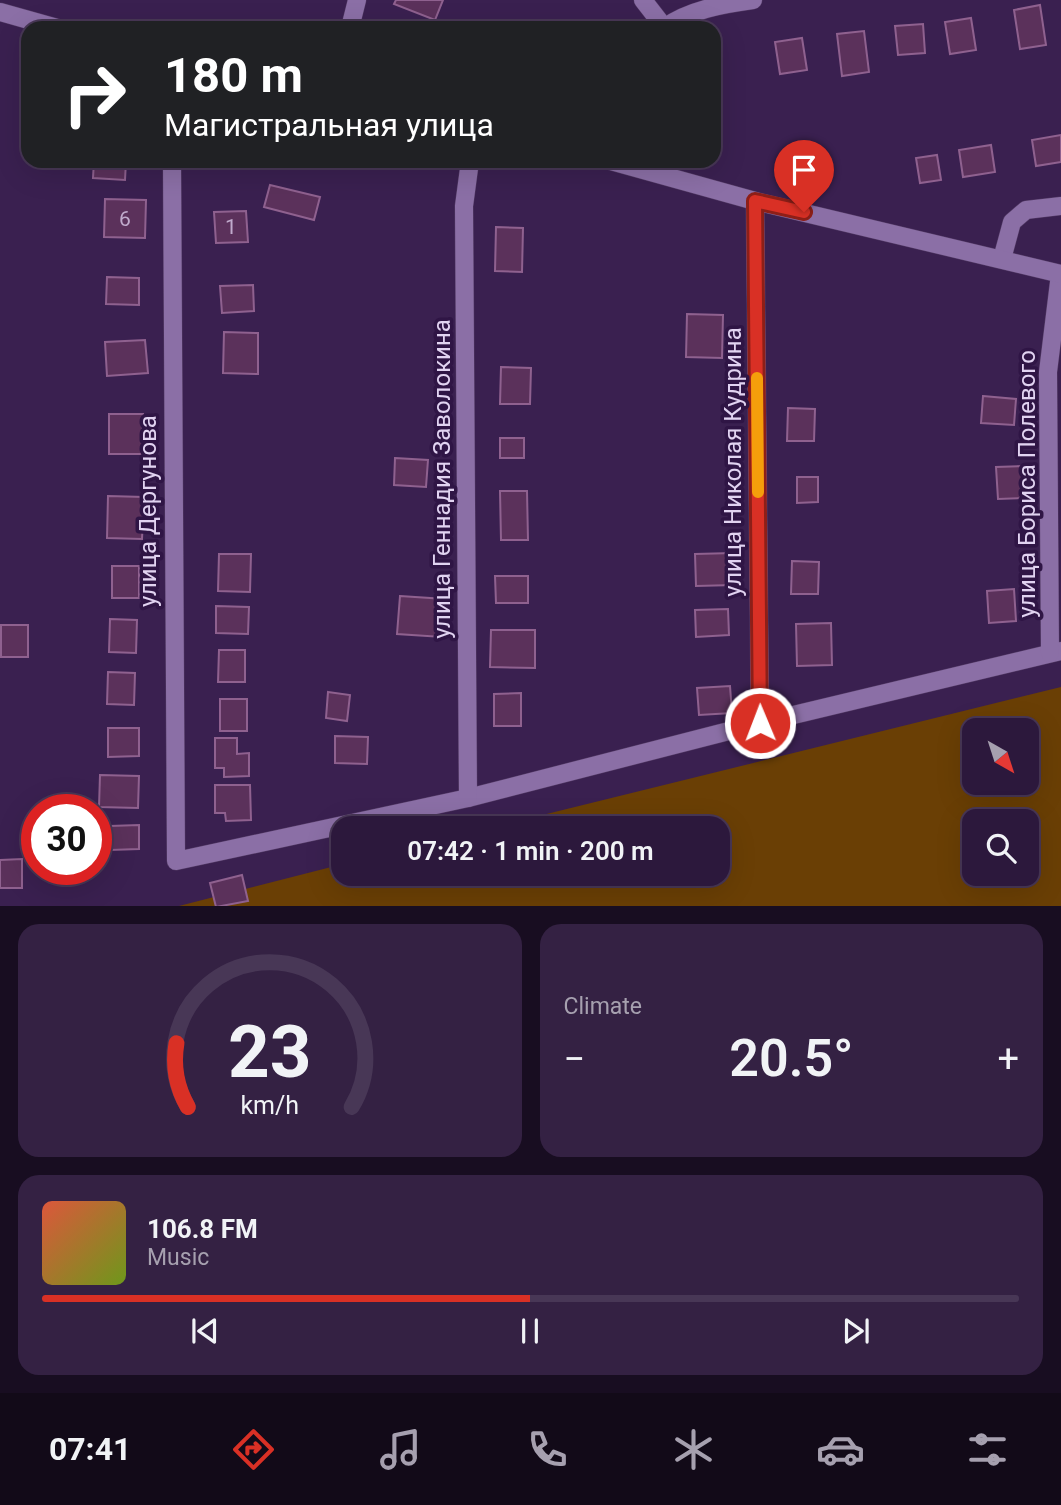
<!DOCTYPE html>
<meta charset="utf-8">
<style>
:root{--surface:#2c183c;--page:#342143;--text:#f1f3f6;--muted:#a6a0af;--line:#483756;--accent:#d93025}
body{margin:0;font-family:Roboto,sans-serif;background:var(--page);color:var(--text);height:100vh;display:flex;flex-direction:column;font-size:26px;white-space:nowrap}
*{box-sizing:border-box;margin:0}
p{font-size:23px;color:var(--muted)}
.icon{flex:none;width:38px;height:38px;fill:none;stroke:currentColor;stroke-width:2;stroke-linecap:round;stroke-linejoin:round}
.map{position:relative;height:906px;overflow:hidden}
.sheet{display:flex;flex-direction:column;gap:18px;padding:18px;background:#180d21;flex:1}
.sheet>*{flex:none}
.hud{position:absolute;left:21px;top:21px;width:700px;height:147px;border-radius:21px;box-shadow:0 7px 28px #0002,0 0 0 2px var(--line);background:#202124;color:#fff;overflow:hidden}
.needle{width:46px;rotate:141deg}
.buttons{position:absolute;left:962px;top:718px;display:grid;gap:14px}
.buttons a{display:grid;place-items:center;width:77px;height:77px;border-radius:14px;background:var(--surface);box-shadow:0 7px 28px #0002,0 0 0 2px var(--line);font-size:35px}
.speed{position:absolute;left:21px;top:794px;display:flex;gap:14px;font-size:35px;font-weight:700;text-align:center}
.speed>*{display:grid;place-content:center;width:91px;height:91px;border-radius:50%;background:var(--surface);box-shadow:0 7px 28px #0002,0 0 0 2px var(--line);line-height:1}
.speed .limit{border:10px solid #d22;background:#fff;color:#111}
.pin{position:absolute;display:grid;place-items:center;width:60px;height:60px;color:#fff;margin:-72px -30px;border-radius:50% 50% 50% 0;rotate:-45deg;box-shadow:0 0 7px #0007}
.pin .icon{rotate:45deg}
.me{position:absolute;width:77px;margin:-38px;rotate:359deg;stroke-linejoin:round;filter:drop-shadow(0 0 5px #0008)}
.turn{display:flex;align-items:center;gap:24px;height:147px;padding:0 28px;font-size:32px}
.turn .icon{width:91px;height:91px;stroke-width:2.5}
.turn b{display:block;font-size:49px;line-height:60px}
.big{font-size:52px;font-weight:600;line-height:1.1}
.sheet .card{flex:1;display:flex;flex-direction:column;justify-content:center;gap:10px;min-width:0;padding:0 24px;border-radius:21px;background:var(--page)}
.sheet .dial{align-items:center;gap:0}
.dial svg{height:182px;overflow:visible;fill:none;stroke:var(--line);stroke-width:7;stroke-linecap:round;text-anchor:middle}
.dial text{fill:var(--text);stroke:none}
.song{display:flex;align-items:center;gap:21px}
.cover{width:84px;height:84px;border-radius:10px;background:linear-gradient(135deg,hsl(10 70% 55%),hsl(80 70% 35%))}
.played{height:7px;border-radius:4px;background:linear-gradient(90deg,var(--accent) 50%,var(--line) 50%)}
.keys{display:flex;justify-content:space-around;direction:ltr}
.heat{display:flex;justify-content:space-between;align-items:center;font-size:38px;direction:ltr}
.sheet .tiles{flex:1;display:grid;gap:18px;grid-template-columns:1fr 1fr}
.card:last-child{grid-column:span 2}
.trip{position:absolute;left:331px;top:816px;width:399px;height:70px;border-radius:21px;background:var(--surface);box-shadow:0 7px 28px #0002,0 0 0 2px var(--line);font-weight:600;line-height:70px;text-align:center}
.tabs{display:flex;height:112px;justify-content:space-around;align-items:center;background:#120a18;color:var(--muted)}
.tabs .icon{width:49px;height:49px}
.tabs .selected{color:var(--accent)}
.tabs b{font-size:32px;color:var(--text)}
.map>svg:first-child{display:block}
</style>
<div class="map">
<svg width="1061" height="907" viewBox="0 0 1061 907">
<rect width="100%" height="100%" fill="#3a2050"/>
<path fill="#6a3f05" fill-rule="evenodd" d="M1061,687v219l-886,1 168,-43v9h375v-45h-228zM975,730h52v52h-52zM975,821h52v52h-52z"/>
<g fill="#5b315b" stroke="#8f618f" stroke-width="2">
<path d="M396,0h47l-8,20 -41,-16z"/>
<path d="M1040,5l6,40 -26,4 -6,-39z"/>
<path d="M971,18l5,32 -26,4 -5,-32z"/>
<path d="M923,24l2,29 -27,2 -3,-29z"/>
<path d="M864,31l5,41 -27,4 -5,-42z"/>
<path d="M802,38l5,32 -27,4 -5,-32z"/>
<path d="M1061,135v27l-25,4 -4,-26z"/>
<path d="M991,145l4,27 -32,5 -4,-27z"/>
<path d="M937,155l4,25 -21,3 -4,-25z"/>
<path d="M94,161h32l-1,19 -32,-2z"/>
<path d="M270,185l50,12 -6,23 -50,-13z"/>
<path d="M105,199l41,1 -1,38 -41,-1z"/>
<path d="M246,211l2,31 -32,1 -2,-31z"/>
<path d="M496,227l27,1 -1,44 -27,-1z"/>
<path d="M107,277l32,1v27l-33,-1z"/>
<path d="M253,285l1,26 -32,2 -2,-27z"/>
<path d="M687,314l36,1 -1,43 -36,-1z"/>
<path d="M224,332l34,1v41l-35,-1z"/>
<path d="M145,340l3,33 -41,3 -2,-34z"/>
<path d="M501,367l30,1 -1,36h-30z"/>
<path d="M983,396l33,3 -2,26 -33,-2z"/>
<path d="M788,408l27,1 -1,32h-27z"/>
<path d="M109,414h34l-1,40h-33z"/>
<rect x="500" y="438" width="24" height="20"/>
<path d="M395,458l33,2 -2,27 -32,-2z"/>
<path d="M1023,466l2,32 -27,1 -2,-32z"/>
<path d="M797,477h21v25l-21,1z"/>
<path d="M500,491h27l1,49h-27z"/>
<path d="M108,496l36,1 -2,42 -35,-1z"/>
<path d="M733,553l1,32 -38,1 -1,-32z"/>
<path d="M219,554h32l-1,38 -32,-1z"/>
<path d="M792,561l27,1 -1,32h-27z"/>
<rect x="112" y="566" width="27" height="32"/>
<path d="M495,576h33v27h-32z"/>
<path d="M1014,589l2,32 -27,2 -2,-32z"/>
<path d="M400,596l45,3 -3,38 -45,-3z"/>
<path d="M216,606l33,1 -1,27 -32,-1z"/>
<path d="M728,609l1,26 -33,2 -1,-27z"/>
<path d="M110,619l27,1 -1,33 -27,-1z"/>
<path d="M831,623l1,42 -35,1 -1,-42z"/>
<rect x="1" y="625" width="27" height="32"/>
<path d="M491,630h44v38l-45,-1z"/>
<path d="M219,650h26v32h-27z"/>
<path d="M108,672l27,1 -1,32 -27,-1z"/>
<path d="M730,686l2,27 -33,2 -2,-27z"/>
<path d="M328,692l22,3 -3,26 -21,-3z"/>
<path d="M521,693v33h-27v-32z"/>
<rect x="220" y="699" width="27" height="32"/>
<path d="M108,728h31v28l-31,1z"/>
<path d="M335,736l33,1 -1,27 -32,-1z"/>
<path d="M215,738h22v16l12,-1v23l-25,1v-9h-9z"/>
<path d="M100,775l39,1 -1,32 -39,-1z"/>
<path d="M215,785h35l1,35 -25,1 -1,-8h-10z"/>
<path d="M139,825v24l-29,1v-24z"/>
<path d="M22,859v29h-22v-28z"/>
<path d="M242,875l6,26 -32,6 -6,-24z"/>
</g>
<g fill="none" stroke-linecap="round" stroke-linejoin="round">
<g stroke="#533b65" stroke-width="19">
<g id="minor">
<path d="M643,0l21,27"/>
<path d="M350,28l7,-28"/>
<path d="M664,28c25,-18 59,-24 89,-28"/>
<path d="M172,161l4,700 292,-63 292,-75 301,-72"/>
<path d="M755,201l5,522"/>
<path d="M1002,259l10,-37 14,-12 35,-4"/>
<path d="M1050,653l-2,-281 12,-98"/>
<path d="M468,798l-4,-592 6,-45"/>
</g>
</g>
<g stroke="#533b65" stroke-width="19">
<g id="secondary">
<path d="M0,12l57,16"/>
<path d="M611,161l144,40 306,73"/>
</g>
</g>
<use href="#minor" stroke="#8b6fa6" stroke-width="18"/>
<use href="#secondary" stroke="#8b6fa6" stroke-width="18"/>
</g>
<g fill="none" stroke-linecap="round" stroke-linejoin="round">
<g stroke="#8d1f18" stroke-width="18">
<path id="route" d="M760,723l-5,-522 49,11"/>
</g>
<use href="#route" stroke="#d93025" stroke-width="12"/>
<path stroke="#f59e0b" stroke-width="12" d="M757,378l1,114"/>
</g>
<g text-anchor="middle" stroke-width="7" stroke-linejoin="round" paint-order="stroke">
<g font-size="21" fill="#c0aacc">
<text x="125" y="226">6</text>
<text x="231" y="234">1</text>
</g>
<g font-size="24" fill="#e1d3f1" stroke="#2f1545">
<text transform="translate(733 462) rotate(-90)" y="8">улица Николая Кудрина</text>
<text transform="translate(442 479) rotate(-90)" y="8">улица Геннадия Заволокина</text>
<text transform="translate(1027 484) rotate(-90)" y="8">улица Бориса Полевого</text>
<text transform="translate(148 511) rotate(-90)" y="8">улица Дергунова</text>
</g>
</g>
</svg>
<div class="buttons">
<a><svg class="needle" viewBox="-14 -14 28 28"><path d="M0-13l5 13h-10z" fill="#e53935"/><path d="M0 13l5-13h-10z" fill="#a6a0af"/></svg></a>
<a><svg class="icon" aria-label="search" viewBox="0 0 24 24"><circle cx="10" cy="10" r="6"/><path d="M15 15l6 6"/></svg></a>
</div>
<div class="speed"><div class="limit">30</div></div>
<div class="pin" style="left:804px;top:212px;background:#d93025"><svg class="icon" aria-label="arrive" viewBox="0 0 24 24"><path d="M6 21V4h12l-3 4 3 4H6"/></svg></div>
<svg class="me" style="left:760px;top:723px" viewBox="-20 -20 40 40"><circle r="17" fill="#d93025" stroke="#fff" stroke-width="3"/><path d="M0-11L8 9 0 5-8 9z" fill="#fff"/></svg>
<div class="trip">07:42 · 1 min · 200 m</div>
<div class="hud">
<div class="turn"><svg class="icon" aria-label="right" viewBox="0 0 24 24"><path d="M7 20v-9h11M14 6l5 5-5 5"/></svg><div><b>180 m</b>Магистральная улица</div></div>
</div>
</div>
<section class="sheet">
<div class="tiles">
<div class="card dial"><svg viewBox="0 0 100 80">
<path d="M14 69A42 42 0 1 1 86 69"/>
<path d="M14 69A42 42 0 0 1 9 41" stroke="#d93025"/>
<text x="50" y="56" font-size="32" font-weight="700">23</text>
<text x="50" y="72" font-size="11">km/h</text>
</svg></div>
<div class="card"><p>Climate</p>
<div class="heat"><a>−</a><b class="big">20.5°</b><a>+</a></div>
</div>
<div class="card">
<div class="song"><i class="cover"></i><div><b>106.8 FM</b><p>Music</p></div></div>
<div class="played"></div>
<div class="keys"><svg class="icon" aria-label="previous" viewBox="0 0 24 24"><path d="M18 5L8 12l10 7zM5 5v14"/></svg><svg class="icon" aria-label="pause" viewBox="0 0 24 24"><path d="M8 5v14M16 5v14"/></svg><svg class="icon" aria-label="next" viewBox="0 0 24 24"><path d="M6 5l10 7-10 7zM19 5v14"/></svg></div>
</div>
</div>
</section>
<nav class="tabs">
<b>07:41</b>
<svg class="icon selected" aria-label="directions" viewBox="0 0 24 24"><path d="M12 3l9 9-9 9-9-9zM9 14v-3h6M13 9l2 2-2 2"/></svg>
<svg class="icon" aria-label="music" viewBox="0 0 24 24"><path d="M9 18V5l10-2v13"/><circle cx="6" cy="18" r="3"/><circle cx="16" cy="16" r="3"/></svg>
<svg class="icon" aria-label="phone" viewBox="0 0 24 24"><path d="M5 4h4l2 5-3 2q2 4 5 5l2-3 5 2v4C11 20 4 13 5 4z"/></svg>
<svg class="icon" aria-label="climate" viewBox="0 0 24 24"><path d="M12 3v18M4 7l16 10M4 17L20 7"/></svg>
<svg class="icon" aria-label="car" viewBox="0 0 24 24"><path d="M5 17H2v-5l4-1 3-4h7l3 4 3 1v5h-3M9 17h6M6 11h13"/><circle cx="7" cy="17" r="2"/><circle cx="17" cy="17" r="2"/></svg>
<svg class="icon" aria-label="filters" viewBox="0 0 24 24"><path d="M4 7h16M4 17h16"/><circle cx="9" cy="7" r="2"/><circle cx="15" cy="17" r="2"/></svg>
</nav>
